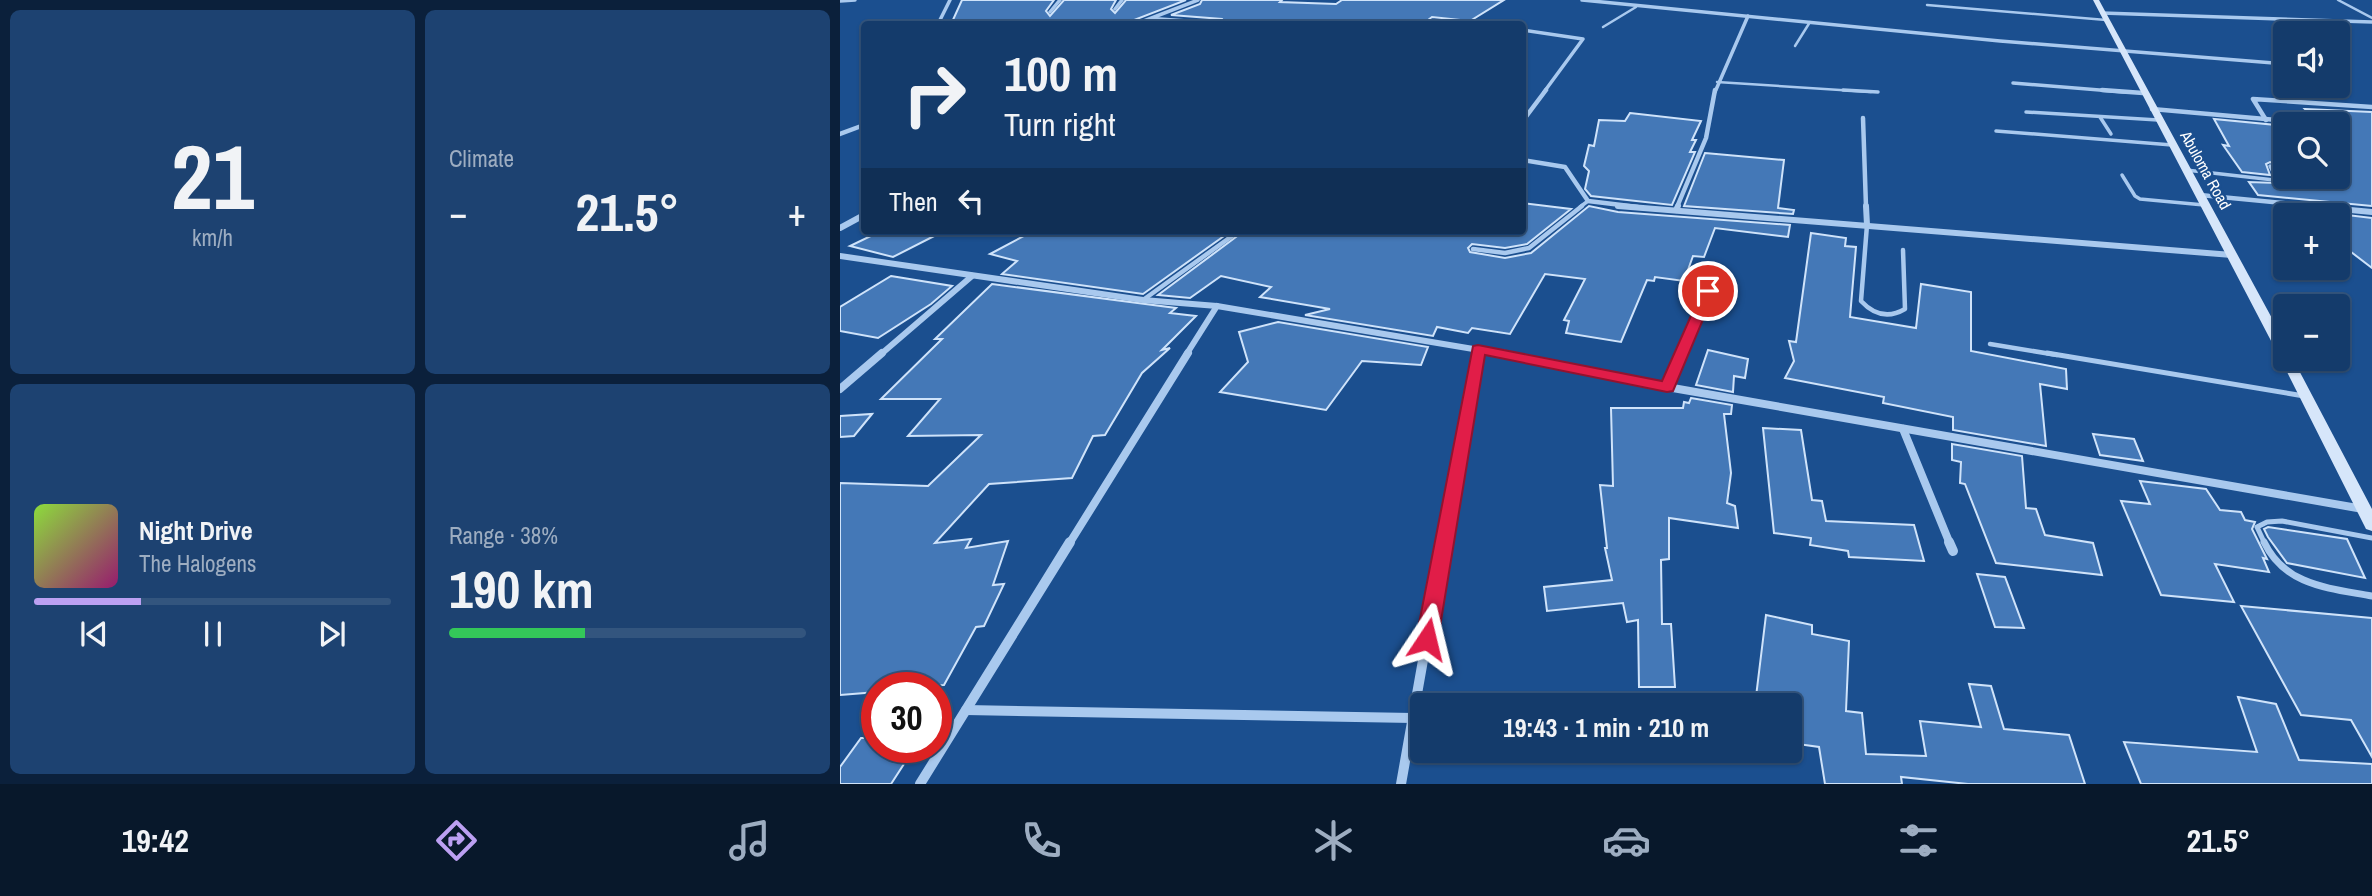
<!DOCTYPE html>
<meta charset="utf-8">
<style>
:root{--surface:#143b6b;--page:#1d4271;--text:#f1f3f6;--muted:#9dadc1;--line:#33557e;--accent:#bca0f2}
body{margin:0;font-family:"Archivo Narrow",sans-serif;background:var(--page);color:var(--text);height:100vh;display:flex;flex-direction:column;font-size:26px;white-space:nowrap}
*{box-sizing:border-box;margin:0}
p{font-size:23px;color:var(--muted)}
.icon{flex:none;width:38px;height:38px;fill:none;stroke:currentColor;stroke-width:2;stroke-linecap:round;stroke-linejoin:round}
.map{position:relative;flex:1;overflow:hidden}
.sheet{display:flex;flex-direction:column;gap:10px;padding:10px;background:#0b203b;width:840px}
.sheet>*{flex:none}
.top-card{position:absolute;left:21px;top:21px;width:665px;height:214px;border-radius:7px;box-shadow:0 2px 5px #0004,0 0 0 2px var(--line);background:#143b6b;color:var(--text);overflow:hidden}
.fabs{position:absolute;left:1433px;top:21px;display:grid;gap:14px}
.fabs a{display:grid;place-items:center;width:77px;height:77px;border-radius:7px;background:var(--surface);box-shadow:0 2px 5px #0004,0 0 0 2px var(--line);font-size:35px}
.speed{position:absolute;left:21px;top:672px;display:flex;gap:14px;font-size:35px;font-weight:700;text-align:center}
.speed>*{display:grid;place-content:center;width:91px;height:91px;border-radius:50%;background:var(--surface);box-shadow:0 2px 5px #0004,0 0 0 2px var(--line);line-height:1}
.speed .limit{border:10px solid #d22;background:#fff;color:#111}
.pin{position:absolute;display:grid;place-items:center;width:60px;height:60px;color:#fff;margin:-30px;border:4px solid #fff;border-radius:50%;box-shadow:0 2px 7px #0007}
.me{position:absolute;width:77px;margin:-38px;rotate:10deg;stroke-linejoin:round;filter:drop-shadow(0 0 5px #0008)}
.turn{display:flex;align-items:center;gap:24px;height:147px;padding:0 28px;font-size:32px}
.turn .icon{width:91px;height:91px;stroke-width:2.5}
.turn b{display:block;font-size:49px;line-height:60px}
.then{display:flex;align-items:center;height:66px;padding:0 28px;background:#0003;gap:14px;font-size:26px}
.big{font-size:52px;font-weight:700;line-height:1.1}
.sheet .tile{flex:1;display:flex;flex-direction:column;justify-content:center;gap:10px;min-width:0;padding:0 24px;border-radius:10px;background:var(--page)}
.sheet .dial{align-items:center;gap:0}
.dial b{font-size:91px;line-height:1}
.song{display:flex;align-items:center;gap:21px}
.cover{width:84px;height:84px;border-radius:10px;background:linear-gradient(135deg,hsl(90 70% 55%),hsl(320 70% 35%))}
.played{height:7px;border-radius:4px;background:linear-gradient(90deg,var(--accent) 30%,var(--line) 30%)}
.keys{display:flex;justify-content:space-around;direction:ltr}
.heat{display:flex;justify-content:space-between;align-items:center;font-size:38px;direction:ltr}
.charge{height:10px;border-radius:5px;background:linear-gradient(90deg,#34c759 38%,var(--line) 0)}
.sheet .tiles{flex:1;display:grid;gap:10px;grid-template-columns:repeat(2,1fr)}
.trip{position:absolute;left:570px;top:693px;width:392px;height:70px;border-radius:7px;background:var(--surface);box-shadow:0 2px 5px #0004,0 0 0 2px var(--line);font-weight:700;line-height:70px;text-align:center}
.dock{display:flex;height:112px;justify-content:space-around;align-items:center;background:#08182b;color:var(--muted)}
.dock .icon{width:49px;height:49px}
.dock .active{color:var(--accent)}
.dock b{font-size:32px;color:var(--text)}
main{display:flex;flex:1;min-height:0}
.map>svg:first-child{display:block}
</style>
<main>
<section class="sheet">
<div class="tiles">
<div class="tile dial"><b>21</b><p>km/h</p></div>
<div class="tile"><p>Climate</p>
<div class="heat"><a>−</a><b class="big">21.5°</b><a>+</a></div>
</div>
<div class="tile">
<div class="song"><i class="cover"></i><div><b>Night Drive</b><p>The Halogens</p></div></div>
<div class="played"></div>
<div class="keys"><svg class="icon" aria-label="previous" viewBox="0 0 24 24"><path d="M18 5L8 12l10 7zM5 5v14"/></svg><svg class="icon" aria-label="pause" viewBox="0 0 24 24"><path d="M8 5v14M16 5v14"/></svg><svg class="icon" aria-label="next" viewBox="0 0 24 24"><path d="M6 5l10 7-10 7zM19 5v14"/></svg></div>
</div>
<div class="tile"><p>Range · 38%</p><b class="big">190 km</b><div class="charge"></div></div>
</div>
</section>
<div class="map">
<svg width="1532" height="784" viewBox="0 0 1532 784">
<rect width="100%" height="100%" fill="#1b4f8f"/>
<g fill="#4478b7" stroke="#cfe3fa" stroke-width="2">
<path d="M122,0h92l-8,11 4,5 14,-16h52l-5,9 4,4 11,-13h60l-52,20 -2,4 -180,-2z"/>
<path d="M362,0h80l-2,2 56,2 6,-4h162l-34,21 -38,-4 -4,3 2,4h-204l-4,-5 -51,-4 29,-11z"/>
<path d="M1465,109l67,3v94l-114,-11 -9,-13 28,1 3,-5 -6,-14 -4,-2 -4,2 4,11 -28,-3 -19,-27 6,1 -15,-27 72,7v51h52v-53h-10l-3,-4 -11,-2z"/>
<path d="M790,113l71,8 -9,19h4l-6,12h5l-23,53 -81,-9 -6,-7 4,-18 -5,-5 5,-21 5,1 5,-26 26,1z"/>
<path d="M865,153l79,7 -6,48 16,2 -1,4 -109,-8z"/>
<path d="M682,203l49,6 -44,35 -22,4 -33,-4 -4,4 2,4 35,6 26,-5 58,-47 29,6 172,13 -2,12 -73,-9 -11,29 -11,-1 -9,25 -29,-4 -1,4 -7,-1 -26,62 -55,-9 3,-12 -5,-1 21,-41 -40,-5 -35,60 -38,-6 -4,5 -31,-6 -4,9 -128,-21 25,-6 -70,-12 11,-10 -50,-11 -31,22 -32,-3 86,-64h278z"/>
<path d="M1449,208l83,10v50l-34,-26v-27h-43z"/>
<path d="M41,231h63l-51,26 -43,-11z"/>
<path d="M193,231l30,3 6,-3h162l-88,63 -141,-20 15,-13 -27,-7z"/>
<path d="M971,233l35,5 -1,8 11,1 -6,70 66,11 5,-44 50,8v59l95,18 1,20 -27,-5 6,62 -93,-16v-13l-70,-14 1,-6 -99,-19 9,-17 -5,-20 7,1z"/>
<path d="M51,276l61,10 -21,18 -53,34 -38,-7v-24z"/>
<path d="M152,284l184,24 -6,5 26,3 -34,34 8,-2 -28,25 -37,62 -12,1 -21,42 -83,6 -54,59 36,-4 -5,9 42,-7 -15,44 11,-1 -20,42 -8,1 -32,58 -67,3v4l-37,3v-212l88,3 53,-51 -73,1 32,-37h-59l61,-60h-7z"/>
<path d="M438,322l150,25 -7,18 -59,-4 -36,49 -106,-18 28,-30 -9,-30z"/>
<path d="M868,350l40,9 -3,19 -11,-2 -1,16 -37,-7z"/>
<path d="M851,398l41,7 -1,9h-7l7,59 -4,30 8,3 3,22 -69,-10v41l-8,1 1,64h9l4,63h-36l-1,-67 -11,2 -4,-19 -76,8 -3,-24 68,-7 -7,-32h2l-7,-63 13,1 -2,-78h72l1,-6 5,1z"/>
<path d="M32,414l-18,22 -14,1v-21z"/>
<path d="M923,428l38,2 11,70 10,1 4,20 88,4 10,36 -75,-4 -1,-6 -38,-6 1,-7 -37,-5z"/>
<path d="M1253,434l41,5 9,22 -43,-6z"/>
<path d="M1112,444l70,12 4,52 10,1 9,26 48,8 9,32 -106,-12 -31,-79 -5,-1 1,-21 -9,-2z"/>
<path d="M1300,481l66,8 14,21 21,2 4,8 10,2 -3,7 15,30 -4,-1 6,14 -54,-8 19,38 -73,-7 -40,-94 29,3z"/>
<path d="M1428,527l79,12 18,39 -78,-15 -19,-26 -4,-8z"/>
<path d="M1137,574l28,3 19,51 -29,-1z"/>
<path d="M1401,606l131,12v139l-21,-37 -50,-5z"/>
<path d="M926,615l46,10v9l37,7 -3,70 16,2 4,41 60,2 -6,-35 61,6 -12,-43 22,2 13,43 65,6 16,49h-117l-67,-7 1,7h-77l-6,-37 -29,-4v-38h-35z"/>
<path d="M1398,697l38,7 23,56 73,4v20h-231l-17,-42 133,10z"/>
<path d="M21,738h16v9h38l-24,37h-51v-17z"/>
</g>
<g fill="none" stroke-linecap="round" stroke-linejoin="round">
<g stroke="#a9c9ee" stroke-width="2.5">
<path d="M1498,0l34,18"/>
<path d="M1087,5l179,15"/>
<path d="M313,18l69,5"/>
<path d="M763,27l33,-20"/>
<path d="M955,46l15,-24"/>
<path d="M877,82l154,10"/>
</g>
<g stroke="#a9c9ee" stroke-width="3.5">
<path d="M1003,90l35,2"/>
<path d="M1186,112l132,8"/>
<path d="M1260,117l11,17"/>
<path d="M1156,131l176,14"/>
<path d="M1346,170l88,10 2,-2 -6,-12"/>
<path d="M1282,175l13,21 5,3 64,6"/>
<path d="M740,207l8,-6"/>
</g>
<g stroke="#a9c9ee" stroke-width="4.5">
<path d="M1027,225l-6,76c13,14 27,18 44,8l-2,-59"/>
<path d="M633,249l32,4 24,-5 53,-42"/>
<path d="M303,300l96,-69"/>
<path d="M1150,344l67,11"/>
<path d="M841,355l27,-64"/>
</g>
<g stroke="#a9c9ee" stroke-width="5">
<path d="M1207,353l257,43"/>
<path d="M827,387l14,-34"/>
<path d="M1425,544l-8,-17 10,-5 15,-1 90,17"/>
</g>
<path stroke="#a9c9ee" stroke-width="7" d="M1424,542c21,44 65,46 108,54"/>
<g stroke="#a9c9ee" stroke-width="3.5">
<path d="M742,0l418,41 286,23"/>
<path d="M0,1l15,-1"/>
<path d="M275,9l7,-9"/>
<path d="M210,12l10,-12"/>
<path d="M1262,13l270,9"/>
<path d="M592,21l35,3"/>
<path d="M98,24l12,-24"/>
<path d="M296,24l62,-24"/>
<path d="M682,30l61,9 -39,53"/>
<path d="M1173,83l111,9"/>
<path d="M875,92l33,-76"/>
</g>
<g stroke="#a9c9ee" stroke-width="4.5">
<path d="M1262,90l41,3"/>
<path d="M1312,109l171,15"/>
<path d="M1023,118l3,89"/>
<path d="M1426,120l-13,-21 119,8"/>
<path d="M682,122l24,-32"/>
<path d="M0,134l24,-9"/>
<path d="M682,160l43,7 23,34 50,6"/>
<path d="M1360,195l125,12"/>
<path d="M837,207l29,-69 9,-48"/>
</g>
<g stroke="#a9c9ee" stroke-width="6">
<path d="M778,206l614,49"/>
<path d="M1026,206l1,19"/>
<path d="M1467,206l65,6"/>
<path d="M836,210l2,-4"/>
<path d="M0,228l24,-13"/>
<path d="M0,256l303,44 74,6 292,49"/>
<path d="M40,355l92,-79"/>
<path d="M346,355l31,-49"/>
<path d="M637,355l1,-6"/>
</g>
<g stroke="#a9c9ee" stroke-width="8">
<path d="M660,353l167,34 696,122"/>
<path d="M0,389l42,-36"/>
<path d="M1063,429l47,115"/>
<path d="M229,544l119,-191"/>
<path d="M603,544l34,-191"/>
</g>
<g stroke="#a9c9ee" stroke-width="10">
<path d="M1109,542l4,9"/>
<path d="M126,710l447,8"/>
<path d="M80,784l150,-242"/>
<path d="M561,784l43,-242"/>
</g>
<path fill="#d6e6fa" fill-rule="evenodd" d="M1253,0h6l187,344v15h7l79,150v22l-6,-2 -2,-4 -84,-167z"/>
</g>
<path fill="#e11d48" stroke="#92132f" stroke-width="2" d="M868,287l7,4 -42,100 -6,1 -182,-37 -47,284 -3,6 -8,3 -8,-3 -3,-6 57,-293 5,-1 184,36 40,-90z"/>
<g text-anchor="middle" stroke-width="5" stroke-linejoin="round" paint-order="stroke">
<g font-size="16" fill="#fff" stroke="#1b4f8f">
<text transform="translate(1366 170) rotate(61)" y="6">Abuloma Road</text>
</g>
</g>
</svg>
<div class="fabs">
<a><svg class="icon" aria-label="sound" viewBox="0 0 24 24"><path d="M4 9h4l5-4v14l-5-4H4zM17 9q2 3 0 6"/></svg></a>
<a><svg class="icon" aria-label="search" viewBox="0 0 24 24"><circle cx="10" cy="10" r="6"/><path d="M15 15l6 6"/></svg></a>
<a>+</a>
<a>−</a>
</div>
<div class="speed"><div class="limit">30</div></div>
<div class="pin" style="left:868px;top:291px;background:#d93025"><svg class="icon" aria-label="arrive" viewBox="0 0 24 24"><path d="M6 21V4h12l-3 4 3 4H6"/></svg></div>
<svg class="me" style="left:587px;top:639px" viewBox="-20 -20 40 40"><path d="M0-17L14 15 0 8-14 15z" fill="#e11d48" stroke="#fff" stroke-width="4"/></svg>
<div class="trip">19:43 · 1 min · 210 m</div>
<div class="top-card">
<div class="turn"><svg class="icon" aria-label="right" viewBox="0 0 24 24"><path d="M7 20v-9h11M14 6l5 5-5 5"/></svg><div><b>100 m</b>Turn right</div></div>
<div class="then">Then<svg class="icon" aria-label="left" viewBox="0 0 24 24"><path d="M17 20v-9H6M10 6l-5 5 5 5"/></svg></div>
</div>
</div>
</main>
<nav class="dock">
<b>19:42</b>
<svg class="icon active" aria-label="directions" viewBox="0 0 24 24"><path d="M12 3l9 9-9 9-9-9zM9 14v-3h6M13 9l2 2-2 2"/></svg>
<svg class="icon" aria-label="music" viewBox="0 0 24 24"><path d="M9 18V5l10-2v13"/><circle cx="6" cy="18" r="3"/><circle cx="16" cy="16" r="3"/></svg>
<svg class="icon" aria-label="phone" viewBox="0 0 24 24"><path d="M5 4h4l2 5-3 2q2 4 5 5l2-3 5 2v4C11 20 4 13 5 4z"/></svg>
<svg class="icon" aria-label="climate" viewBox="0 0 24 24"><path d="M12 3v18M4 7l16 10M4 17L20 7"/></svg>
<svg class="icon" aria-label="car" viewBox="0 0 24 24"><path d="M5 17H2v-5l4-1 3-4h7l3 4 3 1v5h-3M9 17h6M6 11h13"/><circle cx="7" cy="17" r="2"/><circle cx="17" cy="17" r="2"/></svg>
<svg class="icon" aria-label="filters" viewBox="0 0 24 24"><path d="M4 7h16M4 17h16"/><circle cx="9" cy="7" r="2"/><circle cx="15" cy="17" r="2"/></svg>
<b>21.5°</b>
</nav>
